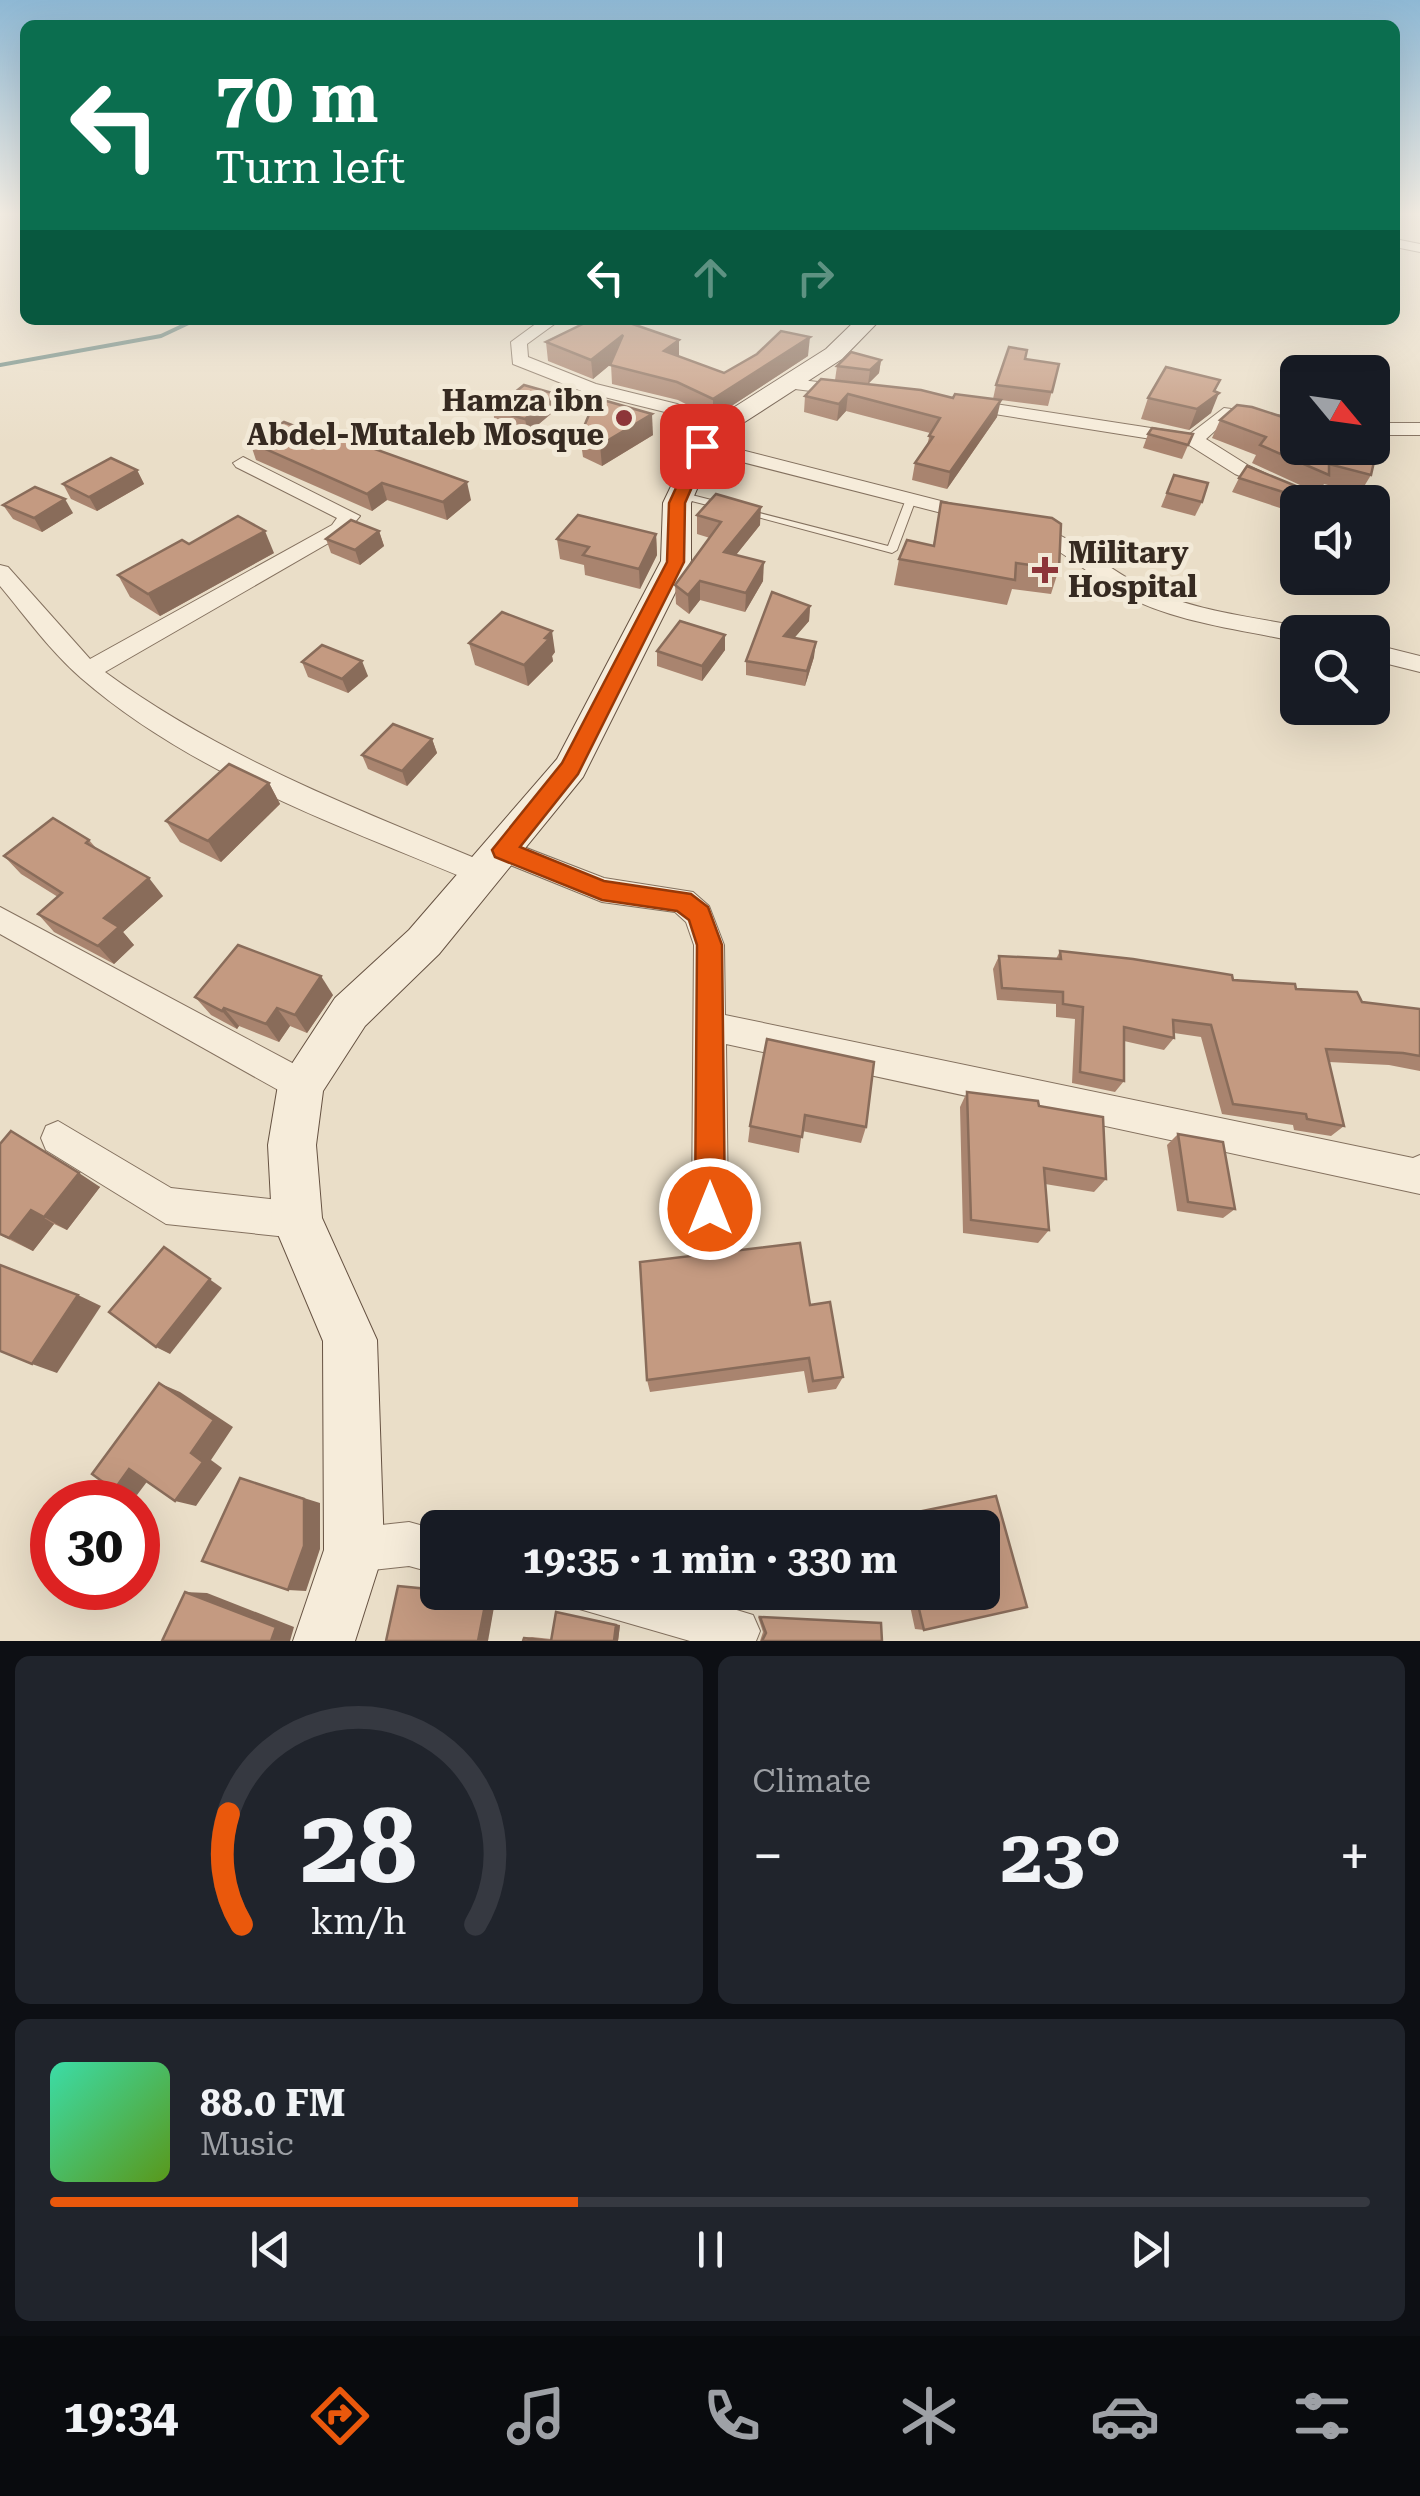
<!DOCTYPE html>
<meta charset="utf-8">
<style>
:root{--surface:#171b24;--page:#20242c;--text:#f1f3f6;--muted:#9ea1a6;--line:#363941;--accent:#ea580c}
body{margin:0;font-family:"Roboto Serif",serif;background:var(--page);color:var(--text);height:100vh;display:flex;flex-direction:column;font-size:38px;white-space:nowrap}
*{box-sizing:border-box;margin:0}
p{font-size:32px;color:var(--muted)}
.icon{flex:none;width:55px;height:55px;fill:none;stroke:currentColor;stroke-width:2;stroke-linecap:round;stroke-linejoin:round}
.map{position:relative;height:1641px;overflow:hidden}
.drawer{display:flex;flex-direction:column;gap:15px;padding:15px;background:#0d0f14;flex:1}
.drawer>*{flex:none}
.top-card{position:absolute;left:20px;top:20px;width:1380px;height:305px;border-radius:15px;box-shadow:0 10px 40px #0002;background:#0b6e4f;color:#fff;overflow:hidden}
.needle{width:65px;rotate:119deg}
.fabs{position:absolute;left:1280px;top:355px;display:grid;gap:20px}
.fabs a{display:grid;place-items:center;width:110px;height:110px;border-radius:15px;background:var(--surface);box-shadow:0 10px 40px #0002;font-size:50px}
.speed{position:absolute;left:30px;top:1480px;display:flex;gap:20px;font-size:50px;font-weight:700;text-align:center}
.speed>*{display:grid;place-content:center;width:130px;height:130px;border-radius:50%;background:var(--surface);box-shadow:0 10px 40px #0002;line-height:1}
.speed .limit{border:15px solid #d22;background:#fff;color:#111}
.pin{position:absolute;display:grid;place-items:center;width:85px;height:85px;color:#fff;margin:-42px;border-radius:20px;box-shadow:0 5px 15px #0006}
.me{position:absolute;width:110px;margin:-55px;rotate:0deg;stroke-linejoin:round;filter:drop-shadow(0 0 8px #0008)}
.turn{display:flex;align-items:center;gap:35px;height:210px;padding:0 30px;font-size:45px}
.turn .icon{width:130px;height:130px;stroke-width:2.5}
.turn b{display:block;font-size:70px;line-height:85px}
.lanes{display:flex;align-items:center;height:95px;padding:0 30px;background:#0003;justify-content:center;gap:50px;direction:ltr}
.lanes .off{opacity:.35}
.big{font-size:75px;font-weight:700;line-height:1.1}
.drawer .widget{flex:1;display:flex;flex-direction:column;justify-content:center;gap:15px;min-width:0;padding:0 35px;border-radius:15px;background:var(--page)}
.drawer .dial{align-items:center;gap:0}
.dial svg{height:260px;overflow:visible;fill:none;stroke:var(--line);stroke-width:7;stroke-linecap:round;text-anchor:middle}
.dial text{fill:var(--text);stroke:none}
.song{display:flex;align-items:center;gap:30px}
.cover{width:120px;height:120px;border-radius:15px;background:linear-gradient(135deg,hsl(160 70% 55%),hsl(90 70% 35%))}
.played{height:10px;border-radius:5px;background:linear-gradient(90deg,var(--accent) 40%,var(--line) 40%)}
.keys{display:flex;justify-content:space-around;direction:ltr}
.heat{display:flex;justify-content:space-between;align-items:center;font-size:55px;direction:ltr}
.drawer .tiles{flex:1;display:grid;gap:15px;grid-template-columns:1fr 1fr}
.widget:last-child{grid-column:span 2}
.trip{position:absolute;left:420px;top:1510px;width:580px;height:100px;border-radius:15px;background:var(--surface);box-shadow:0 10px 40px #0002;font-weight:700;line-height:100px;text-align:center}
.tab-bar{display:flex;height:160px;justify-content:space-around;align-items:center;background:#090b0e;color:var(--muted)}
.tab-bar .icon{width:70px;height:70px}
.tab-bar .active{color:var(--accent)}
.tab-bar b{font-size:45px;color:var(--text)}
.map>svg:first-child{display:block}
</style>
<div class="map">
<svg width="1420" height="1641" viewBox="0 0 1420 1641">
<rect width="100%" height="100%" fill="#eadec8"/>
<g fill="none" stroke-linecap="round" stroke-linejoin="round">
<path stroke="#708c84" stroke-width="4" d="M0,365l161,-29 34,-16"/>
<g stroke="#84715f" stroke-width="2">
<g id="lane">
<path d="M680,492l47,12 1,2 -5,3 -47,-12v-4z"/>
<path d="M911,496l5,3 -19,51 -5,3 -153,-41 5,-3 144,37 18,-47z"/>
</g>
</g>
<g stroke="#84715f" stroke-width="2">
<g id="street">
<path d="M1395,239l25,5v8l-25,-5z"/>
<path d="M541,320h19l-33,24 1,13 68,27 81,20 51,26 -9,6 -7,-2 -47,-22 -81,-20 -71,-28 -2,-22z"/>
<path d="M793,379l58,7 9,5 -9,5 -64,-8v-8z"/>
<path d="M963,399l227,35 34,-26 74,10v11l-70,-10 -22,20 43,27 79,36h-26l-67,-28 -46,-29 -232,-37v-8z"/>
<rect x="1372" y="423" width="48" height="12"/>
<path d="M702,440l282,72 3,4 -10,6 -282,-72v-8z"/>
<path d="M243,457l117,59 -14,17 -241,139c119,87 254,138 389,194l4,8 -4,8 -10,4 -10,-4c-135,-57 -281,-107 -393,-204 -31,-27 -55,-61 -81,-92v-21l8,2 82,92 242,-134 5,-7 -101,-51 -3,-4z"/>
<path d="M1028,523c44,11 74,43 114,63 48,24 104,30 156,40l11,6h-11v10c-59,-13 -121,-19 -174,-47 -24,-13 -43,-30 -66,-44 -12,-8 -30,-12 -40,-22z"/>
<path d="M1372,644l48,12v16l-48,-12z"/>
<path d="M503,839l101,39 89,14 16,14 15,39 1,70 688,143 7,-3v39l-694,-150 2,165 -5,13 -13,5 -13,-5 -5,-13 2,-264 -8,-23 -11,-10 -73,-10 -109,-44 -4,-8 4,-8z"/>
<path d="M0,907l313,167 5,11 -5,11 -12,5 -12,-5 -289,-162z"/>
<path d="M58,1121l113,67 126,14 13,5 5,13 -5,13 -13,5 -131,-14 -120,-74 -5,-12 5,-12z"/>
<path d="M409,1522l29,8v44l-29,-8 -55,6 -16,-6 -6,-16 6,-16 16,-6z"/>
<path d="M570,1592h108l75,23 7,16 -4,10h-66l-114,-33z"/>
</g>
</g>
<g stroke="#665242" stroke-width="2">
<path id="secondary" d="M856,320h24l-38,39 -102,66 -26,24 -23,54v58l-108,216 -144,177 -74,72 -42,65 -7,54 6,73 55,122 7,210 -29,91h-62l31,-91 -1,-209 -51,-121 -4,-75 10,-60 57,-87 74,-68 148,-171 104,-198 2,-58 30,-63 29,-25 104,-66z"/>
</g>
<use href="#lane" fill="#f6ecda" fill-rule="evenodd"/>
<use href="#street" fill="#f6ecda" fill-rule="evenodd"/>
<use href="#secondary" fill="#f6ecda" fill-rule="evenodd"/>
</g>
<g fill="#a9846f">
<path d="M697,320h25l-6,5z"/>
<path d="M546,342l133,15 45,16 84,-17 -95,62 -35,-18 -66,-16 -1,-20 -18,15 -45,-18z"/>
<path d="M1025,359l34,5 -11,42 -55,-7 3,-14z"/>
<path d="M881,360l-2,13 -11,11 -33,-4 2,-14z"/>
<path d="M821,379l176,38 -50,72 -35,-9 3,-17 12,-17 3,-13 -84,-22 -9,10 -33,-9 1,-16z"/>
<path d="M1215,391l-4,22 -22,17 -48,-11 7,-21z"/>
<path d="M556,394l2,14 -30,25 -33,-9 -2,-14z"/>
<path d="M1220,420l151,55 -11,18 -36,-9 -4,7 6,11h-28v33l-5,-1 2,-21 -63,-21 7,-14 74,13 -61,-28 4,-8 -44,-17z"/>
<path d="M1148,434h45l-11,25 -39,-11z"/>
<path d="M653,435l-51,31 -19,-9 -3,-21z"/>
<path d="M250,442l221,58 -24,20 -60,-20 -15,11 -116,-51z"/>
<path d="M137,470l7,14 -47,27 -26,-12 -8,-15z"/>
<path d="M1174,475l28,27 -7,14 -34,-9z"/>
<path d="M941,502l118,67 -8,25 -39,-5 -5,16 -113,-20 5,-26 34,-13z"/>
<path d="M3,505l70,8 -31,19 -29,-13z"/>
<path d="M697,515l63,10 -24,30 27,26 -18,31 -45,-12 -11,14 -13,-10 -1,-19 35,-47 -13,-4z"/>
<path d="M379,531l5,15 -24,19 -29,-12 -5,-14z"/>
<path d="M656,534l1,21 -17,34 -55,-14 -1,-10 -24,-6 -3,-20z"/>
<path d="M189,544l85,9 -114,63 -30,-19 -12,-22z"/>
<path d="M810,606l-1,15 -15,17 20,19 -9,29 -59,-11v-14z"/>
<path d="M469,643l86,9 -3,4 1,5 -25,25 -53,-21z"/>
<path d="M725,650l-23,31 -45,-15v-15z"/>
<path d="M302,662l66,14 -20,17 -40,-16z"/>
<path d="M432,739l5,14 -30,33 -39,-17 -6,-14z"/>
<path d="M269,783l11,21 -59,58 -41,-20 -14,-21z"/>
<path d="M89,840l7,8 67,48 -40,36 11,13 -20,19 -60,-32 -16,-18 20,-17 -37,-23 -17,-18z"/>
<path d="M1060,951l236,38 66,13 58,7v62l-31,-6 -60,-3 15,64 -13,10 -37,-6 -1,-5 -71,-11 -21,-77 -27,-4v5l-10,12 -40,-9v40l-9,11 -43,-9 3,-64 -19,-2v-13l-59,-4 -4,-31 6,-13 57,3z"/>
<path d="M333,995l-26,38 -17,-7 -11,16 -40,-16 -2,3 -26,-14 -16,-18z"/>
<path d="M767,1039l99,88 -5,16 -59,-12 -3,22 -51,-11 2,-16z"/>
<path d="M967,1092l72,14 67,73 -12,13 -49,-8 4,46 -11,13 -75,-10 -3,-126z"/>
<path d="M1178,1134l57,75 -12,9 -46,-7 -10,-66z"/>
<path d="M0,1144l100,43 -33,43 -13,-6 -21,27 -33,-16z"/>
<path d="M810,1305l33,72 -7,12 -28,4 -4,-22 -154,21 -3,-12z"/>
<path d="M996,1496l31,111 -103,23 -9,-1 -8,-37h75v-64h-90l-2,-8 8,-4z"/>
<path d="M556,1612l64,13 -2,16h-95l1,-3 8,-1 19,2z"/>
<path d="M758,1617l123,6 1,18h-122l3,-9z"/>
</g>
<g fill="#896c5a">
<path d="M623,335l1,18 -31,26 -2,-19z"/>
<path d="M810,337l-2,19 -95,62v-19z"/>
<path d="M679,340v18l-15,-7z"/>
<path d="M881,360l-2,13 -11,11 2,-14z"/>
<path d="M1220,380l-8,18 7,-5 -8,20 -22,17 8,-21z"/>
<path d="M556,394l2,14 -30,25 -3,-14z"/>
<path d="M848,394l-2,17 -9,10 2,-17z"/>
<path d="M1001,400l-4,17 -50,72 3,-17z"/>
<path d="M652,414l1,21 -51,31 -2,-21z"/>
<path d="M137,470l7,14 -47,27 -8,-14z"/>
<path d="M467,482l4,18 -24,20 -4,-18z"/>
<path d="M382,483l5,17 -15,11 -5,-17z"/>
<path d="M65,499l8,14 -31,19 -8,-14z"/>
<path d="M761,507l-1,18 -37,46 1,-19z"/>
<path d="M265,531l9,22 -114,63 -12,-22z"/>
<path d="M379,531l5,15 -24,19 -5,-15z"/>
<path d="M656,534l1,21 -17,34 -1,-20z"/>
<path d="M764,562l-1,19 -18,31 1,-19z"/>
<path d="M700,581v19l-11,14 -1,-19z"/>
<path d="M810,606l-1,15 -26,30 1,-15z"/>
<path d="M552,631l3,21 -3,4 1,5 -25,25 -4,-21z"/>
<path d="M725,635v15l-23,31v-15z"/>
<path d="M816,642l-2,15 -9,29 2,-15z"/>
<path d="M362,661l6,15 -20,17 -6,-14z"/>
<path d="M432,739l5,14 -30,33 -5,-15z"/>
<path d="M269,783l11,21 -59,58 -13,-21z"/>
<path d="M149,878l14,18 -40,36 11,13 -20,19 -16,-18 6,-28z"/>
<path d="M321,976l12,19 -26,38 -12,-18z"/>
<path d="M224,1008l15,18 -2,3 -15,-18z"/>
<path d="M277,1008l13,18 -11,16 -13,-18z"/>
<path d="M79,1173l21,14 -33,43 -23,-13z"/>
<path d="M31,1210l23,14 -21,27 -24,-13z"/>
<path d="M164,1247l58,41 -52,66 -14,-7z"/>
<path d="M78,1295l23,11 -44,67 -25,-9z"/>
<path d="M159,1383l21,9 53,35 -22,33 11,8 -26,38 -21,-5 16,-48z"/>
<path d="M129,1469l23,6 -15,20 -23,-5z"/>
<path d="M240,1478l80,25v46l-14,42 -18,-1z"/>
<path d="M185,1592l22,1 87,34 -4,14h-19z"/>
<path d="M487,1595l9,1 -8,45h-10z"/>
<path d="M616,1625h4l-2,16h-4z"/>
</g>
<g fill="#c49a81" stroke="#896c5a" stroke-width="2.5">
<path d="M591,320h30l58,20 -15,11 60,22 33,-19 24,-23 29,6 -97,62 -36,-17 -67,-17 13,-30 -32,25 -45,-18z"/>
<path d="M1009,347l18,3 -2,9 34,5 -7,28 -56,-7z"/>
<path d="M851,352l30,8 -11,10 -33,-4z"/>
<path d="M1166,367l54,13 -6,11 5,2 -22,16 -49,-11z"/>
<path d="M821,379l100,11 32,8 2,-4 46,6 -51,72 -35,-9 18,-26 -4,-1 11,-18 -92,-24 -9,10 -34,-8z"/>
<path d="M524,385l32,9 -31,25 -32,-9z"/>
<path d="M596,398l56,16 -52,31 -20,-9z"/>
<path d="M1237,405l15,2 46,15v26h74v-5l6,1 -7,31 -42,-11v11l-69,-30 6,-8 -46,-17z"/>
<path d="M284,422l31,12 7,-4 145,52 -24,20 -61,-19 -15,11 -117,-52z"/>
<path d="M1152,428l41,6 -5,11 -40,-11z"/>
<path d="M111,458l26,12 -48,27 -26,-13z"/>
<path d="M1247,466l61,25h18v11h-24v-4l-63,-20z"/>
<path d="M1174,475l34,8 -6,19 -35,-9z"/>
<path d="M35,487l30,12 -31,19 -31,-13z"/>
<path d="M716,494l45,13 -37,45 40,10 -18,31 -46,-12 -12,14 -13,-10 46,-63 -24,-7z"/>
<path d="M941,502l111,16 9,6 -2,45 -43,-6 -1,17 -116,-21 8,-19 27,6z"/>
<path d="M578,515l78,19 -17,35 -56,-14 6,-8 -32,-8z"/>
<path d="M238,516l27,15 -117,63 -30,-19 64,-35 7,4z"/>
<path d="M351,520l28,11 -24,19 -29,-11z"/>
<path d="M772,592l38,14 -26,30 32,6 -9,29 -61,-10z"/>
<path d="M502,612l50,19 -7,7 4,1 -25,26 -55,-22z"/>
<path d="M680,621l45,14 -23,31 -45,-15z"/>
<path d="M322,645l40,16 -20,18 -40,-17z"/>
<path d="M393,724l39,15 -30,32 -40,-16z"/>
<path d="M229,764l40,19 -61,58 -42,-20z"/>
<path d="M53,818l36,22 -3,3 63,35 -45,40 15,9 -21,19 -60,-32 24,-21 -58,-37z"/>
<path d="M238,945l83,31 -26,39 -18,-7 -11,16 -42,-16 -2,3 -27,-14z"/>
<path d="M1060,951l73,8 99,16 1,5 62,4 1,5 61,3 5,10 58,7v47l-17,-3 -77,-4 18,77 -37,-7 -1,-5 -73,-10 -22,-79 -38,-5 1,18 -50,-11v54l-44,-9 3,-65 -20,-3v-12l-61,-4 -3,-32 62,3z"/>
<path d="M767,1039l107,23 -8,65 -61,-12 -3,22 -52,-11z"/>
<path d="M967,1092l71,9 1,5 64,11 3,62 -62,-11 5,62 -78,-10z"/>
<path d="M11,1131l68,42 -35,44 -13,-7 -22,28 -9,-4v-90z"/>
<path d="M1178,1134l45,8 12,67 -47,-7z"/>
<path d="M800,1243l10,62 20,-3 13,75 -30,4 -4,-23 -162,22 -7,-118z"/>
<path d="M164,1247l46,32 -54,68 -47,-35z"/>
<path d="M0,1265l78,30 -46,69 -32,-13z"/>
<path d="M159,1383l55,37 -23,33 12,9 -28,39 -46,-32 -15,21 -22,-16z"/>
<path d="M240,1478l64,21v47l-16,44 -86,-29z"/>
<path d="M996,1496l31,111 -103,23 -9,-38h67v-64h-82l-2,-12z"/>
<path d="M398,1586l40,4v2l49,3 -9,46h-92z"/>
<path d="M185,1592l91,35 -5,14h-109z"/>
<path d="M556,1612l60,13 -2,16h-63z"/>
<path d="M760,1617l121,6 1,18h-120l4,-8z"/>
<path d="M524,1638l26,3h-27z"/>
</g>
<linearGradient id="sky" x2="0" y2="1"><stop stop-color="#8eb8d4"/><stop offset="0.48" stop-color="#f6f0e6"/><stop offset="1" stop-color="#f6f0e6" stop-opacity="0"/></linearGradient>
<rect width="1420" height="445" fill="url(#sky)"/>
<path fill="#ea580c" stroke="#983908" stroke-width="2.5" d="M697,442l13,4 -25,57 -1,59 -106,212 -58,73 84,34 87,13 17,13 14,38 3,264 -4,10 -11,5 -11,-5 -4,-10 2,-264 -8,-25 -12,-9 -75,-11 -107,-43 -3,-7 70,-87 105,-201 2,-59z"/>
<g fill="#8d3539" stroke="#f2e9d7" stroke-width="4">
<circle cx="624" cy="418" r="10"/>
<path d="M1040 555h10v10h10v10h-10v10h-10v-10h-10v-10h10z"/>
</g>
<g text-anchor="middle" stroke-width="10" stroke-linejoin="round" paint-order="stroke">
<g font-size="30" font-weight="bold" fill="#362a21" stroke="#f2e9d7" text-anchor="end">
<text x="604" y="411">Hamza ibn<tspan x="604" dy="34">Abdel-Mutaleb Mosque</tspan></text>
<text x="1068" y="563" text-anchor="start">Military<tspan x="1068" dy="34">Hospital</tspan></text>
</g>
</g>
</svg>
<div class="fabs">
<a><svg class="needle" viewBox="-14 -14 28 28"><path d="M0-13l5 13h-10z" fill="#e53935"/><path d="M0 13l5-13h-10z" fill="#9ea1a6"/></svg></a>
<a><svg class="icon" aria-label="sound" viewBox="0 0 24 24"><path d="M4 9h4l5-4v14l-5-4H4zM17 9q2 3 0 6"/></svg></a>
<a><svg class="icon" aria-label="search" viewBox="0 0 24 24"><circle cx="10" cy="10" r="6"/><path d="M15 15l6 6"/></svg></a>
</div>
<div class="speed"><div class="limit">30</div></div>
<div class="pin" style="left:702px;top:446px;background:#d93025"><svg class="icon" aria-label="arrive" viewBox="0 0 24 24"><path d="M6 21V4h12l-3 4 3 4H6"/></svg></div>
<svg class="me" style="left:710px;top:1209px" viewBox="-20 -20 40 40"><circle r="17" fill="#ea580c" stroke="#fff" stroke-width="3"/><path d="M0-11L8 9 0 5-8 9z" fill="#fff"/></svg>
<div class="trip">19:35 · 1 min · 330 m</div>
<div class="top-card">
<div class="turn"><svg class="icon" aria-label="left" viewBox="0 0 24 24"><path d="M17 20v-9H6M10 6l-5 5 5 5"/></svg><div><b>70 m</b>Turn left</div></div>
<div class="lanes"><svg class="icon" aria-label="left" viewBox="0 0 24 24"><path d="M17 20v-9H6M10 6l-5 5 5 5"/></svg><svg class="icon off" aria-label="ahead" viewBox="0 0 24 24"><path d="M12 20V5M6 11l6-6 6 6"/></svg><svg class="icon off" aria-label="right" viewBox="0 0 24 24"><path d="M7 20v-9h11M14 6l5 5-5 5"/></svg></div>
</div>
</div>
<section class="drawer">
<div class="tiles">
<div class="widget dial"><svg viewBox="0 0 100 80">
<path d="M14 69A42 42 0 1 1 86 69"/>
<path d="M14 69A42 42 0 0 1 10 35" stroke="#ea580c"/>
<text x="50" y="56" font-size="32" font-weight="700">28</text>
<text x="50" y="72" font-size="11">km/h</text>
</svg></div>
<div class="widget"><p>Climate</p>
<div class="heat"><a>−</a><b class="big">23°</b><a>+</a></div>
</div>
<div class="widget">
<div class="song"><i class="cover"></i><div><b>88.0 FM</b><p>Music</p></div></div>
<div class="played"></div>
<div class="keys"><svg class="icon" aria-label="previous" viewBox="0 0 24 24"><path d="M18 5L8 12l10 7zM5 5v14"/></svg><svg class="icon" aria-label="pause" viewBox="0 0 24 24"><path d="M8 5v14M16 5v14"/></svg><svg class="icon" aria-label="next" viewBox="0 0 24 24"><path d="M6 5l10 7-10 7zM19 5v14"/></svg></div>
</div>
</div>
</section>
<nav class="tab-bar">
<b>19:34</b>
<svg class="icon active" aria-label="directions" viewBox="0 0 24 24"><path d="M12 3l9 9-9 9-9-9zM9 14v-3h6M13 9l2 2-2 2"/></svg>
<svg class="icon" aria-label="music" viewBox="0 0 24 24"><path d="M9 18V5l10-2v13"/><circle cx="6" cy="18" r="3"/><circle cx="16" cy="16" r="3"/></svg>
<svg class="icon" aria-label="phone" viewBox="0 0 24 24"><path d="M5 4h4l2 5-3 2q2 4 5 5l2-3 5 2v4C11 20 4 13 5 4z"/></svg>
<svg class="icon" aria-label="climate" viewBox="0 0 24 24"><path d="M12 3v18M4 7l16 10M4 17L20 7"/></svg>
<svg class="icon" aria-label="car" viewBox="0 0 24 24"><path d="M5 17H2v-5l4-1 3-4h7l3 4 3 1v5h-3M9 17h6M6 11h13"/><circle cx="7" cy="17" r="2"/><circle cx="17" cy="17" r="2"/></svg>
<svg class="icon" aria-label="filters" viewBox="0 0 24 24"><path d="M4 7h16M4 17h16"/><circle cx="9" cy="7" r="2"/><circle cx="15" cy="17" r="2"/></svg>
</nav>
